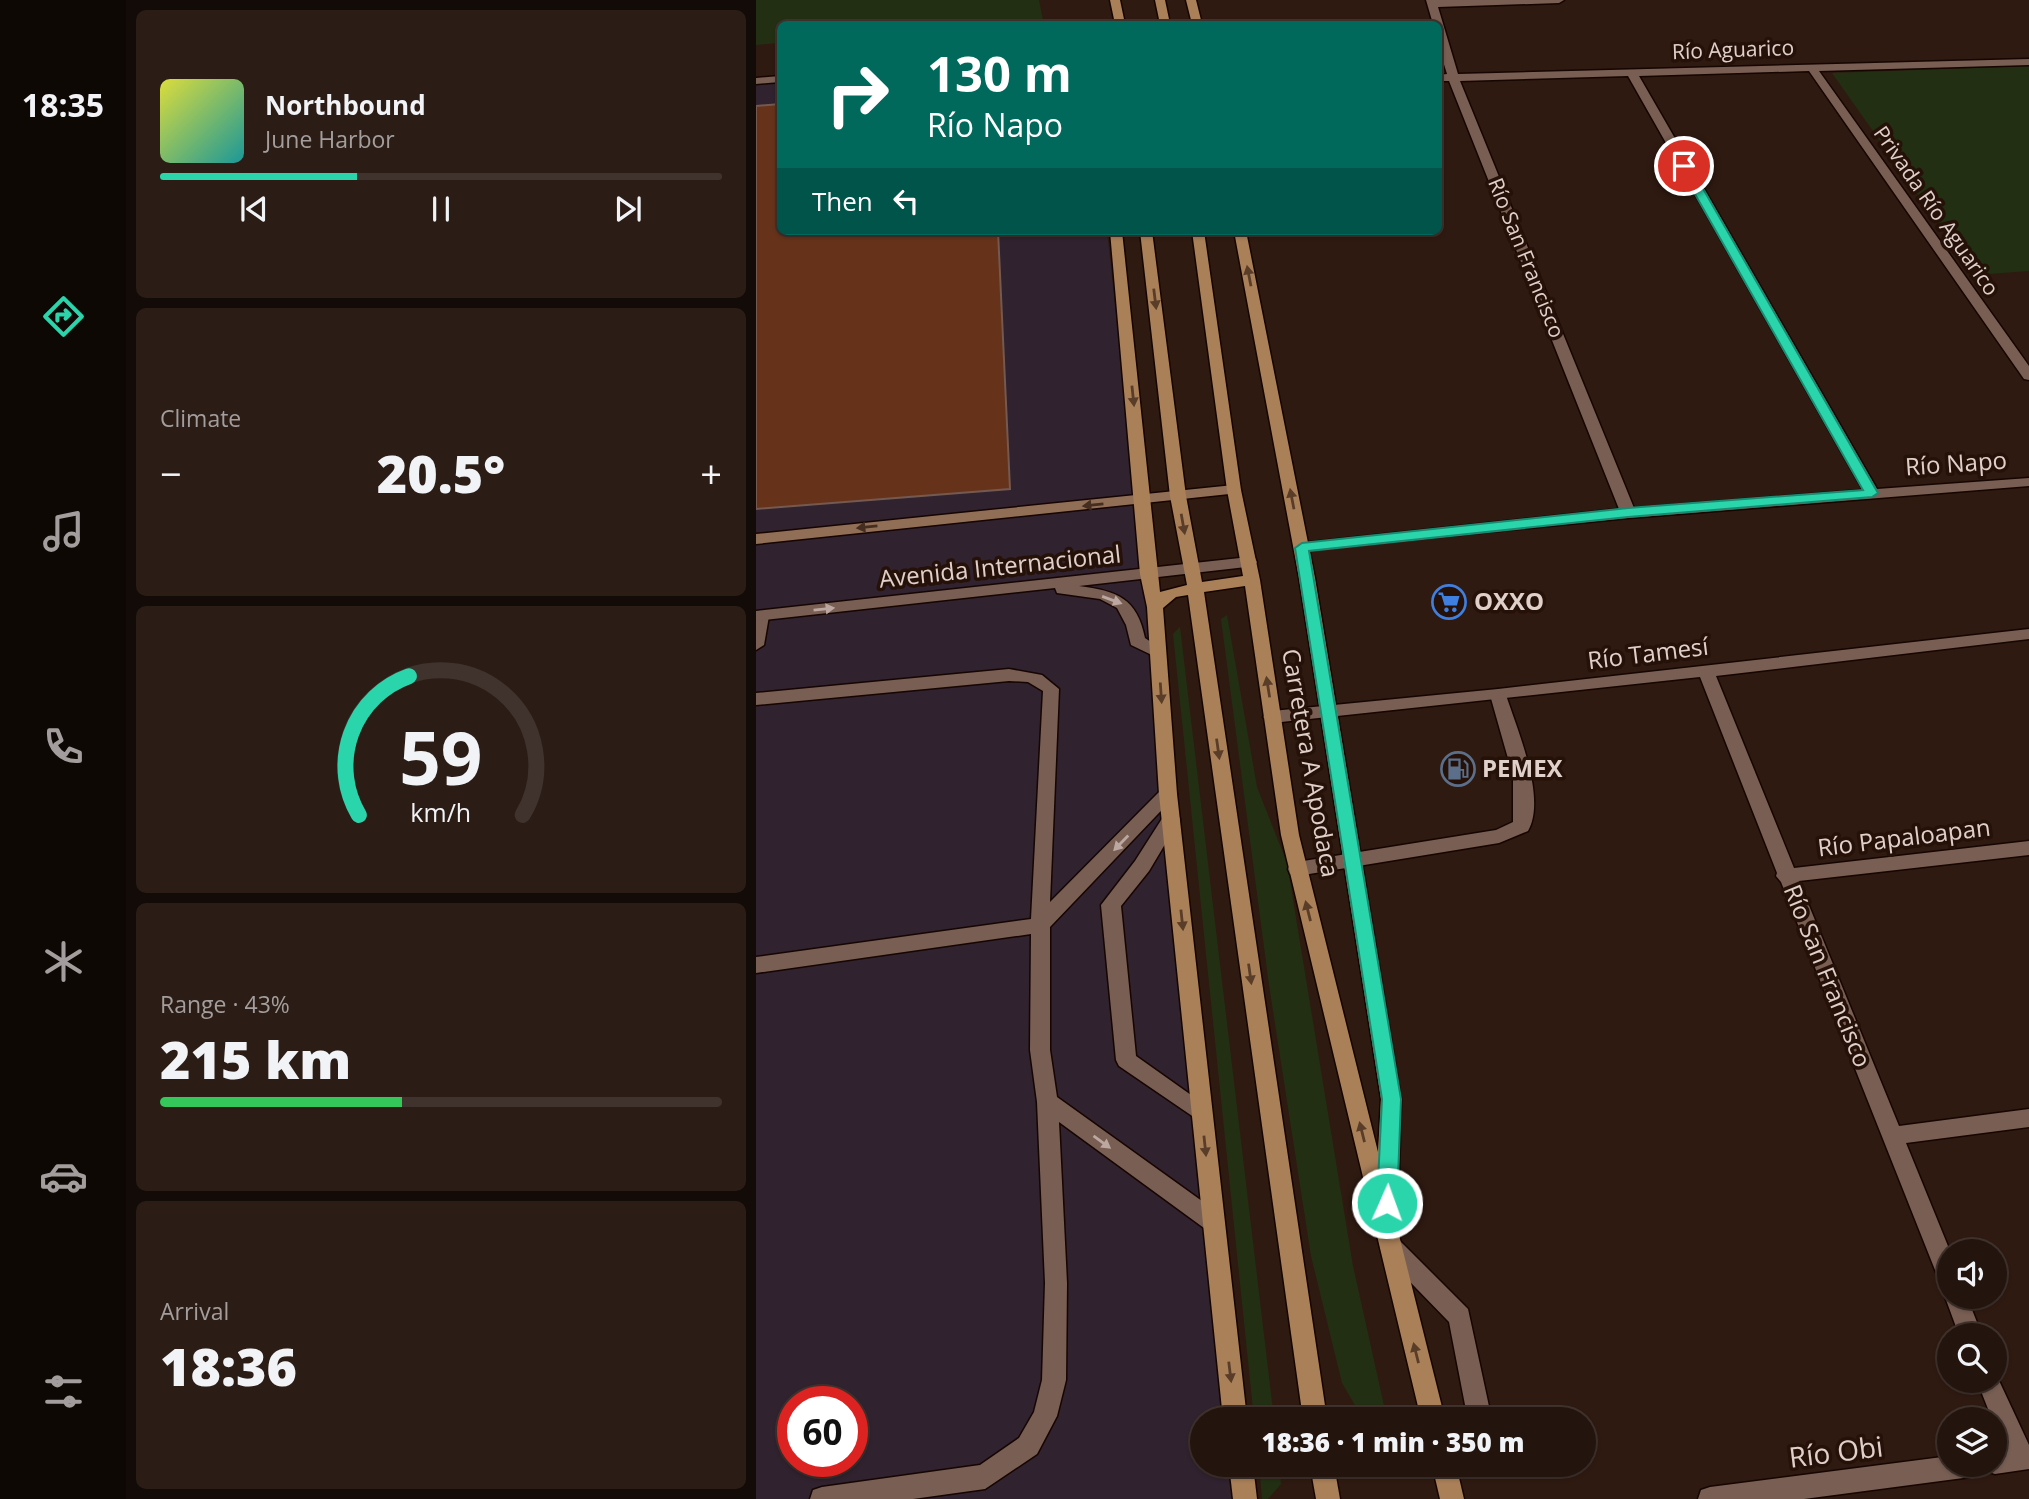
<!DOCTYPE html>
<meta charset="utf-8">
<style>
:root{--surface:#23140d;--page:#2b1d16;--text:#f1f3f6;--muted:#a39e9d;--line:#40332e;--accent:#2ad5ac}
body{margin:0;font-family:"Open Sans",sans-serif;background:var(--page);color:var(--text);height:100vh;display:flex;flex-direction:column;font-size:26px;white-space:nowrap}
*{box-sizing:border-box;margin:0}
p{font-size:23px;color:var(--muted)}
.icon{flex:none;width:38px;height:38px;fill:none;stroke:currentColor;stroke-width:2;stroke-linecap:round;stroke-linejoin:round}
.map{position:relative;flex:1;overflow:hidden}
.sheet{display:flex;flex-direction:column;gap:10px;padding:10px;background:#130b07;width:630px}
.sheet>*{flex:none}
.banner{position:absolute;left:21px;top:21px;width:665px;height:214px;border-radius:10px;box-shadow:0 2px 5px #0004,0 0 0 2px var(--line);background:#00695c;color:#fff;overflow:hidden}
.buttons{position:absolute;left:1181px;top:1239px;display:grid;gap:14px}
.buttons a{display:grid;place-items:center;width:70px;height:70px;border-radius:50%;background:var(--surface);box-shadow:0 2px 5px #0004,0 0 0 2px var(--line);font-size:35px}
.speed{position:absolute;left:21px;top:1386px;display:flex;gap:14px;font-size:35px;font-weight:700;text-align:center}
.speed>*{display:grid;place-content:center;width:91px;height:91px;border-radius:50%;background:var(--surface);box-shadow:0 2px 5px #0004,0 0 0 2px var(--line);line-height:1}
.speed .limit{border:10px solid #d22;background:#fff;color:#111}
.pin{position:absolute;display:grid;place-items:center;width:60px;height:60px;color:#fff;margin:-30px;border:4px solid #fff;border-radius:50%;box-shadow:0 2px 7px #0007}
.me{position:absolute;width:77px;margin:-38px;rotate:2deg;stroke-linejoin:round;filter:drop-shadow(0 0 5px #0008)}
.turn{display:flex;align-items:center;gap:24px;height:147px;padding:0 35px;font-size:32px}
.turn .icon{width:91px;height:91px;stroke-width:2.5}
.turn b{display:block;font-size:49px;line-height:60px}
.then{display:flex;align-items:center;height:66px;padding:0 35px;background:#0003;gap:14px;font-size:26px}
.big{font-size:52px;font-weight:800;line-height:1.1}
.sheet .widget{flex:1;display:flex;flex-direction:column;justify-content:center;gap:10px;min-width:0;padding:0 24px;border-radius:10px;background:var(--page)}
.sheet .dial{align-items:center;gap:0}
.dial svg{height:182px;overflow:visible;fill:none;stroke:var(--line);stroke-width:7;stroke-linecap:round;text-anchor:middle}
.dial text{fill:var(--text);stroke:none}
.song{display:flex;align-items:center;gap:21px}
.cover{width:84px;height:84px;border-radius:10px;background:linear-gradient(135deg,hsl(60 70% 55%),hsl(180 70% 35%))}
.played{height:7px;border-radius:4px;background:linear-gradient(90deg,var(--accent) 35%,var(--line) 35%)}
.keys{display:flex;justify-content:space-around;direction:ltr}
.heat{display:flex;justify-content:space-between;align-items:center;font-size:38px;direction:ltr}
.charge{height:10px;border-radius:5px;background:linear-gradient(90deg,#34c759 43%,var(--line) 0)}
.trip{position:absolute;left:434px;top:1407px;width:406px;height:70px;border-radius:35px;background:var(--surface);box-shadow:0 2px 5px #0004,0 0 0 2px var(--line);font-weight:800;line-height:70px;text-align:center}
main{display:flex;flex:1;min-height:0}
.dock{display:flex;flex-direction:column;width:126px;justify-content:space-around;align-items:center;background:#0e0805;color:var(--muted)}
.dock .icon{width:49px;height:49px}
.dock .selected{color:var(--accent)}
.dock b{font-size:32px;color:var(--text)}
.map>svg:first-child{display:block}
</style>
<main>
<nav class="dock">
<b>18:35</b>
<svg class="icon selected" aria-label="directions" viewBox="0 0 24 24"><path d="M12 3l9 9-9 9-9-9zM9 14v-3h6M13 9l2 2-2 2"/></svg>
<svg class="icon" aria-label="music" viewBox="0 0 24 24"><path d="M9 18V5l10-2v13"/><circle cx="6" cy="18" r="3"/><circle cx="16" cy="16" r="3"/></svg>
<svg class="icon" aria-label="phone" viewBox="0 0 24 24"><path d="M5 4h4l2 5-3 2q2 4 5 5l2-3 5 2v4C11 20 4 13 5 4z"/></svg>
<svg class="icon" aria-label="climate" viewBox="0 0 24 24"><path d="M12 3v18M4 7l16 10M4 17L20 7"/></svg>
<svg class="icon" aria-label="car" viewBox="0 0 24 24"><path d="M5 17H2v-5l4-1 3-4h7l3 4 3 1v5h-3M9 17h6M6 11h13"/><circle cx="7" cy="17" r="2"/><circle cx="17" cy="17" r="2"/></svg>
<svg class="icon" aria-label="filters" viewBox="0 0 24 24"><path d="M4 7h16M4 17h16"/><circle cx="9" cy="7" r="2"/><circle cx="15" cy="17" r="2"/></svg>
</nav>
<section class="sheet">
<div class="widget">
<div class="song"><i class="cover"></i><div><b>Northbound</b><p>June Harbor</p></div></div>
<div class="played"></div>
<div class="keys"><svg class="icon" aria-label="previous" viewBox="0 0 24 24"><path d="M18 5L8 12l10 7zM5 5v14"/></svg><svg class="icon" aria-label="pause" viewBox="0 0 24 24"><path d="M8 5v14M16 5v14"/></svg><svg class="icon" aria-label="next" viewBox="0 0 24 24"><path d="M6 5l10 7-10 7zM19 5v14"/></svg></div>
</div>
<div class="widget"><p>Climate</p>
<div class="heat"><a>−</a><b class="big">20.5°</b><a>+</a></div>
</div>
<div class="widget dial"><svg viewBox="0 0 100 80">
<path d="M14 69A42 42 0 1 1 86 69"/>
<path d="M14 69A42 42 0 0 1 36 8" stroke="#2ad5ac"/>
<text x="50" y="56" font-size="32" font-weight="700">59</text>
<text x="50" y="72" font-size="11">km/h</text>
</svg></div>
<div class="widget"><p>Range · 43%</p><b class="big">215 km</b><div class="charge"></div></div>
<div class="widget"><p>Arrival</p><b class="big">18:36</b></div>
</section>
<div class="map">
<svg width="1273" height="1499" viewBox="0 0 1273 1499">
<rect width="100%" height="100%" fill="#2f1a11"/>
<path fill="#30222e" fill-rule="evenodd" d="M24,82v149h327l129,1188h-34v46h39l4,34h-489v-1415zM37,1402h59v59h-59z"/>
<g fill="#232f13">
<path d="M0,0h283l4,21 -44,3h-219v19l-24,2z"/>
<path d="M1273,66v205l-54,4 -143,-202z"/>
<path d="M471,615l30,172 30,76 66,403 34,153h-24l-21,-36 -31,-127 -42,-271 -48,-366z"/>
<path d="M424,627l94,792h-20l-81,-785z"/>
<path d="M503,1465h20l2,19 -13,15h-6z"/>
</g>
<path fill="#66321a" stroke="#73594f" stroke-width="2" d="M24,104v127h218l12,258 -254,20v-403z"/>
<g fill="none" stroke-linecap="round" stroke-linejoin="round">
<g stroke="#160501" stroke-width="3">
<g id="lane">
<path d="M5,611l8,5 -5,29 -8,5v-38z"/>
<path d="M253,669l33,6 17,14 -9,213 112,-113 6,-1 9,6 -127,133v123l7,47 163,117 3,7 -3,7 -8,3 -8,-3 -145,-106 8,161 -1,97 -9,36 -20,38 -52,35 -72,10h-103l3,-9 9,-3 158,-22 39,-27 15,-26 8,-32 3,-97 -8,-181 -7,-52 1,-116 -275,39v-16l275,-38 12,-228 -15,-9 -19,-1 -253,24v-12z"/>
<path d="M742,689l8,6c11,34 41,103 22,136l-29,12 -202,33 -7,-2 -2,-5 2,-5 7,-2 199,-32 17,-8v-46l-23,-81z"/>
<path d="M415,812l6,2 3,5 -31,52 -28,35 15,150 72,51 4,6 -4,6 -7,3 -82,-56 -3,-6 -15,-155 34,-44 30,-47z"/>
<path d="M635,1237l8,3 69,69 22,102 -4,8h-24l4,-9 -17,-88 -66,-68 -3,-7 3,-7z"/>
</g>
</g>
<g stroke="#160501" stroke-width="3">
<g id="street">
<path d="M670,0h138l-5,3 -121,4 20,67 571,-15v6l-210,6 210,295v14l-5,-1 -215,-308 -170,5 238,413 152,-11v8l-401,32 -331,33 -3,-3 3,-3 5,-2 317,-34 -170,-428h-11v-6l9,-1 -9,-29v-21h-5zM872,76l235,414 -229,18 -174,-427z"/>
<path d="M24,76v6l-24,2v-6z"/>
<path d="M493,557l6,1 2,4 -2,4 -176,20c38,5 58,12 66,52l21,14 -8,6 -27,-13 -5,-20 -9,-17 -17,-9 -43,-6 -2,-5 -299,33v-10z"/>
<path d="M1273,629v10l-313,37 78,192 235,-27v14l-230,26 100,245 130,-17v18l-123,16 44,108v46h17l15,38h-23l-14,-38 3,-7 -6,-3 -3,-7 -158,-398 -5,-6 1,-3 -77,-196 -428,46 -9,-6 9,-6 226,-22z"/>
<path d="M1239,1372l34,73v24l-34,5 -9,-3 -2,-6h11v-15l9,-1 -9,-30h-3l-15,-38h18z"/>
<path d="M1194,1456v9h33l-3,9 -9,3 -167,22h-106l3,-9 9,-3z"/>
</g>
</g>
<g stroke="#160501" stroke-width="3">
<path id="secondary" d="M478,485l5,2 2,3 -2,3 -483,51v-10z"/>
</g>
<g stroke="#160501" stroke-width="3">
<g id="primary">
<path d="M354,0h10l5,24h-10z"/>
<path d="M399,0h10l5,24h-10z"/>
<path d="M430,0h10l6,24h-10z"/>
<path d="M354,231h12l38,361 27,-7 -17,-89 -30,-265h12l34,265 16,86 41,-6 -16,-86 -35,-259h12l37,259 19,90 39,255 79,317 3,-53 -82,-521 -65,-347h12l69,347 86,521 -3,109 -4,7 51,204h-24l-140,-584 -36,-249 -41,6 123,827h-24l-115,-824 -12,2 -13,11 14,186 70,625h-24l-64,-625 -12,-187 -7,-33z"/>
<path d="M473,1465h24l4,34h-24z"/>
<path d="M554,1465h24l6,34h-24z"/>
<path d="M676,1465h24l8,34h-24z"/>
</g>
</g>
<use href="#lane" fill="#785e53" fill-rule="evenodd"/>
<use href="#street" fill="#785e53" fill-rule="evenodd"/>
<use href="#secondary" fill="#916f56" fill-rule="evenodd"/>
<use href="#primary" fill="#aa8059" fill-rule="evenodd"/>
</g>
<defs><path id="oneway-solid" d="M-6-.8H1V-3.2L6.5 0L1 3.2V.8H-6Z" transform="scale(1.75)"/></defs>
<g fill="#5a3d28">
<use href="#oneway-solid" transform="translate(493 276) rotate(-101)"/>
<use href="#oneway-solid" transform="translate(399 299) rotate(83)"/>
<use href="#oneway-solid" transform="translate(377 396) rotate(84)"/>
<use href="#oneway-solid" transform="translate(536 499) rotate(-101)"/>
<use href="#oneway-solid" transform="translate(427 524) rotate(80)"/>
<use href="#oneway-solid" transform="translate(512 687) rotate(-99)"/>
<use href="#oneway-solid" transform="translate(405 693) rotate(86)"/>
<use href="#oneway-solid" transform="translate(462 749) rotate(82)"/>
<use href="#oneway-solid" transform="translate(552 911) rotate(-104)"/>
<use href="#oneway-solid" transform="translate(426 920) rotate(84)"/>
<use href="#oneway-solid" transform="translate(494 974) rotate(82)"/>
<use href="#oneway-solid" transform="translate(606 1132) rotate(-104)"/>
<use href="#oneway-solid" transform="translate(449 1146) rotate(84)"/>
<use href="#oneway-solid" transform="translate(660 1353) rotate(-104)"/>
<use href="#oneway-solid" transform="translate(474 1372) rotate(83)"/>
</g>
<g fill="#452d1f">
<use href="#oneway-solid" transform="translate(337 505) rotate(174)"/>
<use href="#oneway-solid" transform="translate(111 527) rotate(174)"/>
</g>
<g fill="#bca8a0">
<use href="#oneway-solid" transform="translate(356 600) rotate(20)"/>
<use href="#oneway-solid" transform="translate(68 609) rotate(-6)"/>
<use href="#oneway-solid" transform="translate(365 843) rotate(134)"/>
<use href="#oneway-solid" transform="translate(346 1142) rotate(36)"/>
</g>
<path fill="#2ad5ac" stroke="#1b8a70" stroke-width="2" d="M928,162l6,4 188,327 -6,4 -244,20 -319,34 92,548 -4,104 -3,6 -7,3 -7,-3 -3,-6 5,-104 -87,-551 7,-5 326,-35 235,-18 -184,-324z"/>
<defs>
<g id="supermarket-ring" transform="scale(1.75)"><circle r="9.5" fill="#251108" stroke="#3f7fe0" stroke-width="1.5"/><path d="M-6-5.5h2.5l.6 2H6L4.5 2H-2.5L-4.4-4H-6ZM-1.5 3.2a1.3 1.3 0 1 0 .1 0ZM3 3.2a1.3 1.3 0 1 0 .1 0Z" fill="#3f7fe0"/></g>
<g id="fuel-ring" transform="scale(1.75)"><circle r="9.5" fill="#251108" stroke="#5c6f8a" stroke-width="1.5"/><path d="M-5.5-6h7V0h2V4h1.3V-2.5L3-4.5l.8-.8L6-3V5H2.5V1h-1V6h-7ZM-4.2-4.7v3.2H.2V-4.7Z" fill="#5c6f8a"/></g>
</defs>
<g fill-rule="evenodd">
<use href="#supermarket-ring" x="693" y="602"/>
<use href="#fuel-ring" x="702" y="769"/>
</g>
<g text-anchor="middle" stroke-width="7" stroke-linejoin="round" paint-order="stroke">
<g font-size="21" fill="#e0d0ca" stroke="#251108">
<text transform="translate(977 50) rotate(-2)" y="7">Río Aguarico</text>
<text transform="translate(1180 211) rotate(55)" y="7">Privada Río Aguarico</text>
<text transform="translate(770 258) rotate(68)" y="7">Río San Francisco</text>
</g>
<g font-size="24" fill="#e0d0ca" stroke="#251108">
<text transform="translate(1200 464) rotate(-4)" y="8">Río Napo</text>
<text transform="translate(244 567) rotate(-6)" y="8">Avenida Internacional</text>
<text transform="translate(892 654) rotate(-7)" y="8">Río Tamesí</text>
<text transform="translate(554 763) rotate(80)" y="8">Carretera A Apodaca</text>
<text transform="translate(1148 838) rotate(-7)" y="8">Río Papaloapan</text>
<text transform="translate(1071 976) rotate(68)" y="8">Río San Francisco</text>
</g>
<g font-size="24" font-weight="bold" fill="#e0d0ca" stroke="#251108" text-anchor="start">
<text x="718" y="610">OXXO</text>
<text x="726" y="777">PEMEX</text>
</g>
<g font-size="28" fill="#e0d0ca" stroke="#251108">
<text transform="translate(1080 1452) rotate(-7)" y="10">Río Obi</text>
</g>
</g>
</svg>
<div class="buttons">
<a><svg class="icon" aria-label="sound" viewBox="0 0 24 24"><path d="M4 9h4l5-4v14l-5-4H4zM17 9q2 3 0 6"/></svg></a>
<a><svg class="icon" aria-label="search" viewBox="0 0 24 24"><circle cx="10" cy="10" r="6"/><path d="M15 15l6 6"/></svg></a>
<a><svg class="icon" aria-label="layers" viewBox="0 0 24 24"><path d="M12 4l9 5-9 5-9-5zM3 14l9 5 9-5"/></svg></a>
</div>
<div class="speed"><div class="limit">60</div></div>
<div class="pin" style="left:928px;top:166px;background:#d93025"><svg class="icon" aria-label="arrive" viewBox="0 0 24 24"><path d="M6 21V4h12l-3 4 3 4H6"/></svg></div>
<svg class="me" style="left:631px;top:1203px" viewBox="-20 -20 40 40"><circle r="17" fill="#2ad5ac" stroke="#fff" stroke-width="3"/><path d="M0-11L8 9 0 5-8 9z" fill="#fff"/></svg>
<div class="trip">18:36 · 1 min · 350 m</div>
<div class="banner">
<div class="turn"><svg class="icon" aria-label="right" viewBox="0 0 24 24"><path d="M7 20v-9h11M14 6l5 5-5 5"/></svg><div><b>130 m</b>Río Napo</div></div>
<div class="then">Then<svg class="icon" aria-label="left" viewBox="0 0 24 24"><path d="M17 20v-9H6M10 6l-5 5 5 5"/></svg></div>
</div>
</div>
</main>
